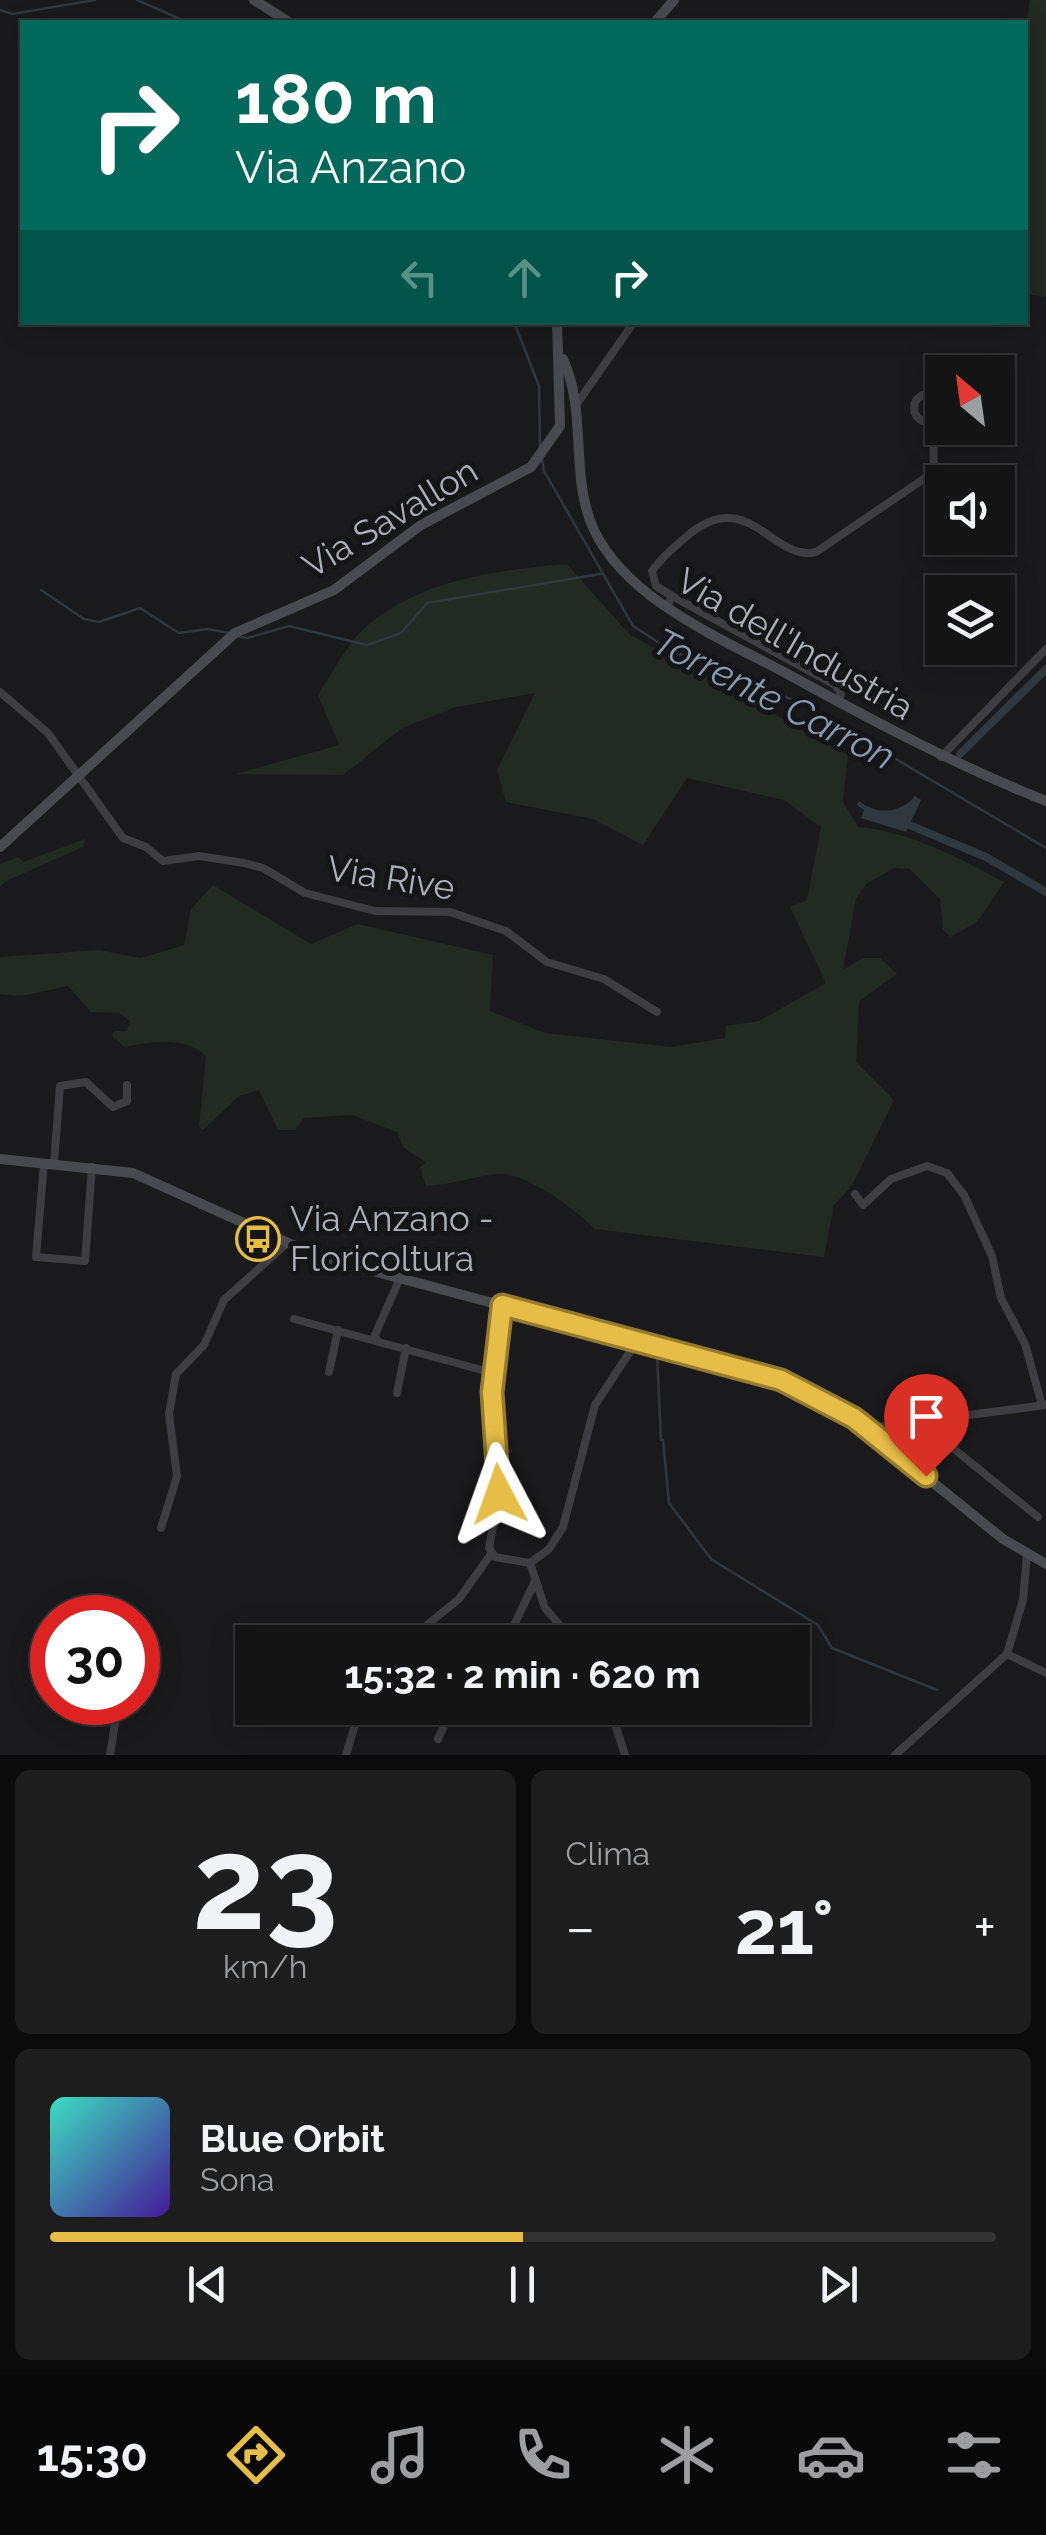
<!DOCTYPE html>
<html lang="it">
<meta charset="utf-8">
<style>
:root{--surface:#141415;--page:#1d1d1e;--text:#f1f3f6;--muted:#9d9ea0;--line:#333334;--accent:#e6bd47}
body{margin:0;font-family:Raleway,sans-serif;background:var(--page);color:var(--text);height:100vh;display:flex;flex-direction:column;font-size:38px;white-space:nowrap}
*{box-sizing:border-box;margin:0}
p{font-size:32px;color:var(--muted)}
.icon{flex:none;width:55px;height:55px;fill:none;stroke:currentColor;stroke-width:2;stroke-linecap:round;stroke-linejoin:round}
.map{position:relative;height:1755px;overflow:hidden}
.details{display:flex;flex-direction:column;gap:15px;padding:15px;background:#0b0b0c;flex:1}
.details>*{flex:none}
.top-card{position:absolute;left:20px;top:20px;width:1008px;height:305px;border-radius:0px;box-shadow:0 5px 25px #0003,0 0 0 2px var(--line);background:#00695c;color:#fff;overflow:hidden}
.needle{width:65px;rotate:331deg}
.buttons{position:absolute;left:925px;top:355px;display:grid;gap:20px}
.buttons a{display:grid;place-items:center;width:90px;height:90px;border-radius:0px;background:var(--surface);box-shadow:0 5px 25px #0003,0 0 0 2px var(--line);font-size:50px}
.speed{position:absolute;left:30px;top:1595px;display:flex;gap:20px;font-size:50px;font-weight:700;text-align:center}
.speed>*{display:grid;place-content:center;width:130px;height:130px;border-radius:50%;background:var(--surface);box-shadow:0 5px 25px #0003,0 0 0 2px var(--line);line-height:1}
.speed .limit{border:15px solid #d22;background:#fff;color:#111}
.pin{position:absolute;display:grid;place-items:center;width:85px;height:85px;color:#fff;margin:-102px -42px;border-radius:50% 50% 50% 0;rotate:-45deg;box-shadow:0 0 10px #0007}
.pin .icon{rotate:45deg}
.me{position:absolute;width:110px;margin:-55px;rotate:356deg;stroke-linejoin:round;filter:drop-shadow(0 0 8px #0008)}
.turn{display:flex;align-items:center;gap:35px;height:210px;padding:0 50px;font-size:45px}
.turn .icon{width:130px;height:130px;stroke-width:2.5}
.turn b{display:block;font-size:70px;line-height:85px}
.lanes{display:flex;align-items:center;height:95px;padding:0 50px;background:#0003;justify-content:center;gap:50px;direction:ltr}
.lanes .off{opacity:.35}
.big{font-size:75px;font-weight:700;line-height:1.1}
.details .card{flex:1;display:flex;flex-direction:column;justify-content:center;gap:15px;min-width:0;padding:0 35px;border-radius:15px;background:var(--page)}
.details .dial{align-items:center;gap:0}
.dial b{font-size:130px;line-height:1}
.song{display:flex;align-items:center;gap:30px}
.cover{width:120px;height:120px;border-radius:15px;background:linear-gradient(135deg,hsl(170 70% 55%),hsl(260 70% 35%))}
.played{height:10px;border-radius:5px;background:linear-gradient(90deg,var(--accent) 50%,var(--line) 50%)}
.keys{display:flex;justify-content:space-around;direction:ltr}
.heat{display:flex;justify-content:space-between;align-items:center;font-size:55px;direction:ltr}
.details .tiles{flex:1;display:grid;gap:15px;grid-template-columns:1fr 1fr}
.card:last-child{grid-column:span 2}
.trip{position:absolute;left:235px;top:1625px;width:575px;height:100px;border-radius:0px;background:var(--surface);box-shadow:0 5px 25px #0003,0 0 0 2px var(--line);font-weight:700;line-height:100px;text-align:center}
.menu{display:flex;height:160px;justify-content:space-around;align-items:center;background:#080808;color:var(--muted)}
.menu .icon{width:70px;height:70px}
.menu .current{color:var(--accent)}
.menu b{font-size:45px;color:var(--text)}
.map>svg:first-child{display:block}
</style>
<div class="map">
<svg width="1046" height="1755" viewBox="0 0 1046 1755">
<rect width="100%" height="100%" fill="#1a1a1c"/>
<g fill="#222a23">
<path d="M1030,0h16v297l-21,-3v-263z"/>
<path d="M567,564l62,70 219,121 -5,47 15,25c50,4 102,31 146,55l-27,40 -27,15 -7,-8 -3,-30 -30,-30 -16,-1 -28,16 -10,15 -13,71 20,-12h17l17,16 -38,27 -3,61 38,38 -43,87 -17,18 -10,52 -229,-28c-19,-19 -69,-57 -97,-55 -24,2 -46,11 -72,12l-6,-19 7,-4 -24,-16 -6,-15 -45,-17 -48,3 -9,12h-17l-19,-40 -20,6 -36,34 -4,-4 7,-70c-21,-21 -56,-14 -82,-9l-12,-11 2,-5h13l3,-10 -11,-8 -28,-1 -23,-26 -46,10 -22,-2v-37l99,-7 42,8 43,-13 7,-36 22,-24 98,59 47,-20 135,31 -3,56 55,22 126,14 54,-9 1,-12 33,-5 67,-38 -36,-76 17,-7 14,-73 -37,-27 -97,-22 -44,67 -50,-26 -87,-17 -9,-32 38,-77 -79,14 -54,21 -59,47 -107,-1 103,-29 -21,-50c14,-21 30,-54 50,-70 55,-46 130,-55 199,-61z"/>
<path d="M85,839l-2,8 -77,34 -6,6v-23l18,-7 5,5z"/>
</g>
<path fill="#30373f" d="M915,796l6,4 -15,32 -45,-14 3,-8 -7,-5 2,-4c18,14 41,13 56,-5z"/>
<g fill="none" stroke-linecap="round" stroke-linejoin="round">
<g stroke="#30373f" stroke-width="2.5">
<path d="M137,0l50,22"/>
<path d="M0,10l12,4 83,-14"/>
<path d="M514,322l25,64 1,60"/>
<path d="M542,459l2,12 89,155 37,24 133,54 243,144"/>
<path d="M41,590l43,29 15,3 41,-14 39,25 28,-4 22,4"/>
<path d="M236,636l11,2 42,-12 78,19 34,-12 26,-30 173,-29"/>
<path d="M657,1354l4,86"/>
<path d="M663,1440l6,63 42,56 107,66 14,23 105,42"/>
</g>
<g stroke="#30373f" stroke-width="8">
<path d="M960,754l86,-85"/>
<path d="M902,822l84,35 60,35"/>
</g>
<g stroke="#3d3d42" stroke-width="8">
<circle cx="928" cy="408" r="14"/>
<path d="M576,405l58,-83"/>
<path d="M672,596l163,89 6,9 -3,8"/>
<path d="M668,605l4,-9 -16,-10 -4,-15c9,-13 22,-24 34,-34 62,-54 87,26 130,15l118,-80 -1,-51"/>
<path d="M0,692l48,41 75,105 23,9 17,14 36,-5 45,7 19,5 42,25 70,18 75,1 56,19 41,31 57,17 53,33"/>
<path d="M941,757l105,-108"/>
<path d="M44,1163l-8,94 49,4 7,-94"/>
<path d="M54,1163l6,-77 26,-4 27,25 14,-6v-16"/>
<path d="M855,1194l8,11 28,-26 36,-13 20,7 17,22 28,61 9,42 24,46 17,61"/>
<path d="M502,1305l-10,87 7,101 -10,55 6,9 35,6 19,-14 14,-22 32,-122 42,-64"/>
<path d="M294,1319l199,54"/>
<path d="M377,1340l-2,-5 25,-57"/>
<path d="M329,1372l9,-42"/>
<path d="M397,1393l9,-45"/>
<path d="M917,1419l121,98"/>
<path d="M868,1428l178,-23"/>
<path d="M161,1528l16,-52 -8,-62 7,-40 28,-29 20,-45 62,-56"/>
<path d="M530,1563l15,45 29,34"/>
<path d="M406,1642l53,-43 32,-45"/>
<path d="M506,1642l29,-61"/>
<path d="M1007,1654l39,19"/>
<path d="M610,1708l15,47"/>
<path d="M438,1739l14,-31"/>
<path d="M110,1755l7,-44"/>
<path d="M346,1755l14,-47"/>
<path d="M895,1755l112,-101 16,-54 4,-46"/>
</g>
<g stroke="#494a50" stroke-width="10">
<path d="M254,0l35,22"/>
<path d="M655,22l19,-22"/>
<path d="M563,359c25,54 6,117 31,171 35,73 132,110 199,147 84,46 165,89 253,124"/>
<path d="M0,847l235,-214 99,-43 87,-65 110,-58 29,-41 -3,-104"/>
<path d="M0,1159l133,14 184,83 464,124 72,38 150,121 43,25"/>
</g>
</g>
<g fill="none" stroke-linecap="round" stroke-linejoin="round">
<g stroke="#967b2e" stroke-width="25">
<path id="route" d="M499,1494l-7,-102 10,-87 279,75 73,38 72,58"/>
</g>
<use href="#route" stroke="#e6bd47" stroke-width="18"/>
</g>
<defs>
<g id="bus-ring" transform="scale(2.25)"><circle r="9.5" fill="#151517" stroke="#e6bd47" stroke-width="1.5"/><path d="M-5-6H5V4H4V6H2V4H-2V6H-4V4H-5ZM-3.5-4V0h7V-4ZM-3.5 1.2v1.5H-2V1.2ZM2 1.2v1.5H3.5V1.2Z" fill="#e6bd47"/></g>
</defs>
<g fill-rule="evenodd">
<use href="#bus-ring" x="258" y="1239"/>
</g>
<g text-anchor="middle" stroke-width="10" stroke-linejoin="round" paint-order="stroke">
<g font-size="35" fill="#adb0ba" stroke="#151517">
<text transform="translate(390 518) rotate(-31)" y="12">Via Savallon</text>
<text transform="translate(795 644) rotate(30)" y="12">Via dell'Industria</text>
<text transform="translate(391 878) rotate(9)" y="12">Via Rive</text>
</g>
<g font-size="35" fill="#adb0ba" stroke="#151517" text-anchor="start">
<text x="290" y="1231">Via Anzano -<tspan x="290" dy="40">Floricoltura</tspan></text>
</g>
<g font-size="38" font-style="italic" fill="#879bb2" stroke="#151517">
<text transform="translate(774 699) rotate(27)" y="13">Torrente Carron</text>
</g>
</g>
</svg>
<div class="buttons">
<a><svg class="needle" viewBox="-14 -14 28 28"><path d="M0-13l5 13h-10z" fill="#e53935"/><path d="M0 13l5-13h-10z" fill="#9d9ea0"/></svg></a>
<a><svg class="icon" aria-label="sound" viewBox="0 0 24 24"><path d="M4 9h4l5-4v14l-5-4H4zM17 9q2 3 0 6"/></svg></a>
<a><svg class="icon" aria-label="layers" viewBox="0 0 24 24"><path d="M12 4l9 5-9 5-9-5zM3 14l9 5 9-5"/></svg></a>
</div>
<div class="speed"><div class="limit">30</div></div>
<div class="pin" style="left:926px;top:1476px;background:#d93025"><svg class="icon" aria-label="arrive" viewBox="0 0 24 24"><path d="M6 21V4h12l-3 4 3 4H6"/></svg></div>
<svg class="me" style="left:499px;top:1494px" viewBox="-20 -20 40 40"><path d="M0-17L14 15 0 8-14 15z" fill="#e6bd47" stroke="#fff" stroke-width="4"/></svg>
<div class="trip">15:32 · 2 min · 620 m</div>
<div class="top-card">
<div class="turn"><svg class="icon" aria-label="right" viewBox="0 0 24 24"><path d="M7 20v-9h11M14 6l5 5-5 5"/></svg><div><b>180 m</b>Via Anzano</div></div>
<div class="lanes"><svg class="icon off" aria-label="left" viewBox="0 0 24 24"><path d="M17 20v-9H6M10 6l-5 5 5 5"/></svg><svg class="icon off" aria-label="ahead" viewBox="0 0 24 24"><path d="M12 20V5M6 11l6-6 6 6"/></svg><svg class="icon" aria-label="right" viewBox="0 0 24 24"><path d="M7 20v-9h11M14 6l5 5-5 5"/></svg></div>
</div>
</div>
<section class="details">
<div class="tiles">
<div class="card dial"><b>23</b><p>km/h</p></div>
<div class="card"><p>Clima</p>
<div class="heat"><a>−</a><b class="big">21°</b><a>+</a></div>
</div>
<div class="card">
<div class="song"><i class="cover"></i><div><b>Blue Orbit</b><p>Sona</p></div></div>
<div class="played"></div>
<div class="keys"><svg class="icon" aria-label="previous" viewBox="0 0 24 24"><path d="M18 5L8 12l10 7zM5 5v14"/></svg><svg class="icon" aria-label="pause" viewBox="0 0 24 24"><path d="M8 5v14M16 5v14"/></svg><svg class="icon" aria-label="next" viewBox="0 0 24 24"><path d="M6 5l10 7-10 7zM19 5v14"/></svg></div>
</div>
</div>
</section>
<nav class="menu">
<b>15:30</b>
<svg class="icon current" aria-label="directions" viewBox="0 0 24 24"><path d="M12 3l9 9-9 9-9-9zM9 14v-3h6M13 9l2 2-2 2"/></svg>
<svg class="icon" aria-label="music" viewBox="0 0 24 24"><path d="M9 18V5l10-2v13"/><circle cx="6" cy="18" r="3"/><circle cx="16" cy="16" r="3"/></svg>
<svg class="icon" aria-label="phone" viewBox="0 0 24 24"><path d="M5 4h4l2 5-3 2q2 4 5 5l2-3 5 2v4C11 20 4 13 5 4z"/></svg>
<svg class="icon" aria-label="climate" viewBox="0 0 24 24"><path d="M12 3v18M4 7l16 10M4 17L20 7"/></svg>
<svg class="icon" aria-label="car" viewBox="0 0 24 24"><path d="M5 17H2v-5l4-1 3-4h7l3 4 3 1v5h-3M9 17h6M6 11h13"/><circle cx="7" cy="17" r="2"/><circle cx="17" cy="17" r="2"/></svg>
<svg class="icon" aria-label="filters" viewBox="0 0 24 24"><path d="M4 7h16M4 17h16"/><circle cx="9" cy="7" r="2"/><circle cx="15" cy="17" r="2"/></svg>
</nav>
